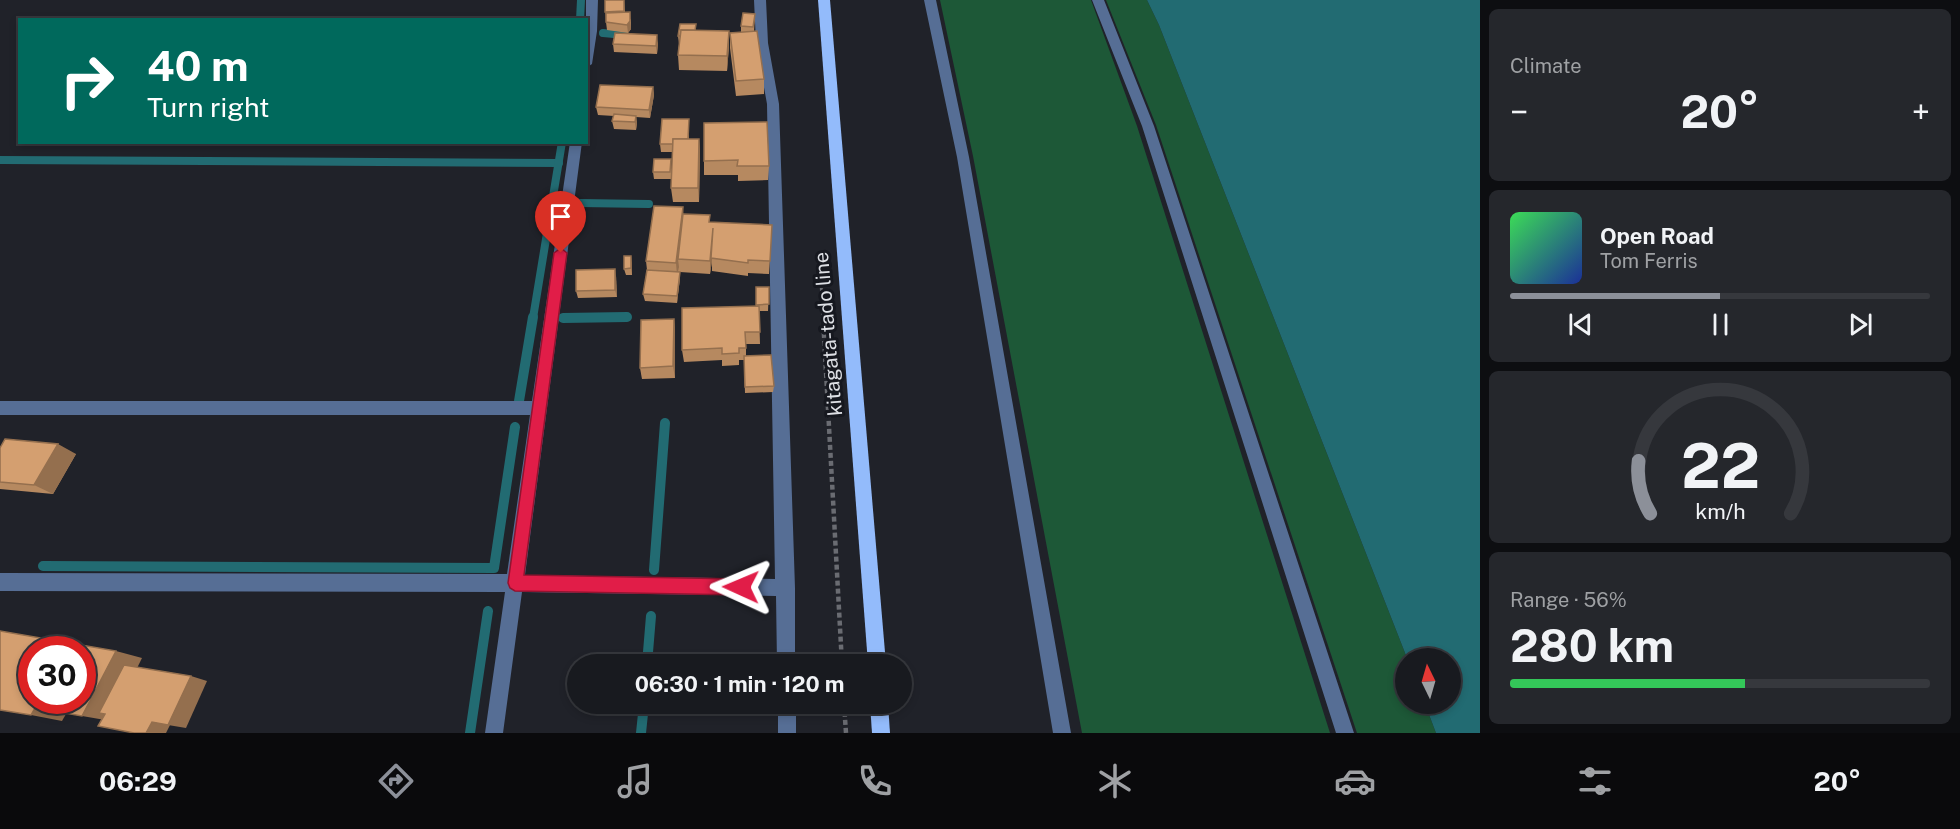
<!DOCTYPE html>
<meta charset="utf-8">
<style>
:root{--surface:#181a1f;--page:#25272c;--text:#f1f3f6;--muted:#9fa1a4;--line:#36383d;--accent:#8c9099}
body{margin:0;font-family:"Public Sans",sans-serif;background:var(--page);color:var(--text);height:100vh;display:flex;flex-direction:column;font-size:22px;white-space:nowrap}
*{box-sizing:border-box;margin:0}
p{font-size:20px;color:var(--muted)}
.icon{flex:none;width:33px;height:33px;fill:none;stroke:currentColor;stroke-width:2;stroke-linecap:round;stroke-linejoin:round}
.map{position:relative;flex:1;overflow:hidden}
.panel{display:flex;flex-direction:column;gap:9px;padding:9px;background:#0d0e11;width:480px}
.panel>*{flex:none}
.banner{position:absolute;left:18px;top:18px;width:570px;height:126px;border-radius:0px;box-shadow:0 3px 9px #0003,0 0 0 2px var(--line);background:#00695c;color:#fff;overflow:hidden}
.needle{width:39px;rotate:355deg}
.tools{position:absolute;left:1395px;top:648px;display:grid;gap:12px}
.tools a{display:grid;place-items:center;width:66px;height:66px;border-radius:50%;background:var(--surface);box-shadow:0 3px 9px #0003,0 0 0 2px var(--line);font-size:30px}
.speed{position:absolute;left:18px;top:636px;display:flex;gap:12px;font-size:30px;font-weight:700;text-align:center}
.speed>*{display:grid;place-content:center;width:78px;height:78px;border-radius:50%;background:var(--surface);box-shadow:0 3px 9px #0003,0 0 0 2px var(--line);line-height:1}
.speed .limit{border:9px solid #d22;background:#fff;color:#111}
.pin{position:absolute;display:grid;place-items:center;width:51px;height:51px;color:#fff;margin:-62px -26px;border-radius:50% 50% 50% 0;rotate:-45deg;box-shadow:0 0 6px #0007}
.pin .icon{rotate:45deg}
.me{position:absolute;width:66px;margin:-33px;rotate:271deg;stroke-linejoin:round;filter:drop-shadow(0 0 4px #0008)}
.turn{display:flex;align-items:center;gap:21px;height:126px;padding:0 30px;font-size:27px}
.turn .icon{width:78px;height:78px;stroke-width:2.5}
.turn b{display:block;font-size:42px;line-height:51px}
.big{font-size:45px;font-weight:700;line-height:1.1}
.panel .card{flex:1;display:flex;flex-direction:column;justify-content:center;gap:9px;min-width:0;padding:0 21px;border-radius:9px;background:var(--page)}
.panel .dial{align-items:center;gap:0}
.dial svg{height:156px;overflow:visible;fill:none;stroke:var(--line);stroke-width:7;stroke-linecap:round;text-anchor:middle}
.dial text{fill:var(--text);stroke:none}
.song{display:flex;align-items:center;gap:18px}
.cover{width:72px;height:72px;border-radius:9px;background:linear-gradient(135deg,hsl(130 70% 55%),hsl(230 70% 35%))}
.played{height:6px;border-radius:3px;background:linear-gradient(90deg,var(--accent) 50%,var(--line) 50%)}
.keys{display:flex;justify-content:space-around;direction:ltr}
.heat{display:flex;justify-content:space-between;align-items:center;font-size:33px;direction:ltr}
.charge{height:9px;border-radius:4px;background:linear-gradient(90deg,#34c759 56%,var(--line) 0)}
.trip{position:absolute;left:567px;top:654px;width:345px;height:60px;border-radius:30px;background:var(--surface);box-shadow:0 3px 9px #0003,0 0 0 2px var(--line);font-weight:700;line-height:60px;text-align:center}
.dock{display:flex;height:96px;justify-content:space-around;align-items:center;background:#0a0a0c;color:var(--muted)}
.dock .icon{width:42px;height:42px}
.dock .current{color:var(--accent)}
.dock b{font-size:27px;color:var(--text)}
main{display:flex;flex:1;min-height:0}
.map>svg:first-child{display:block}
</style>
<main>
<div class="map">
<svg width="1480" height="733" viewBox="0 0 1480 733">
<rect width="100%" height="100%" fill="#202229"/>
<g fill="#1d5837">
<path d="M940,0h151l46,126 193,607h-248l-109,-577z"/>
<path d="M1106,0h41l12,25 248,633 -1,46h19l11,29h-79l-201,-608z"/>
</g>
<path fill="#226b72" d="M1147,0h333v733h-44l-11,-29h25v-46h-43l-248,-633z"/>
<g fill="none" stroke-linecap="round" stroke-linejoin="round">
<g stroke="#226b72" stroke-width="8">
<path d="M580,20l1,-20"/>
<path d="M603,33l22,2"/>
<path d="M0,160l559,3"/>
<path d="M580,203l69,1"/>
<path d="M533,318l29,-176"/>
<path d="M563,318l64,-1"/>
</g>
<g stroke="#226b72" stroke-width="10">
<path d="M563,318l64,-1"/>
<path d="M519,401l14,-84"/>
<path d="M43,566l451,2 21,-141"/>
<path d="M654,570l11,-147"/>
<path d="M647,664l4,-48"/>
<path d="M470,733l18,-122"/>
<path d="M641,733l3,-29"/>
</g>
<path stroke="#6a6c72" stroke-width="3" stroke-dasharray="4 2" stroke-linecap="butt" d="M820,264l3,54"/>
<g stroke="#6a6c72" stroke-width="4.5" stroke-dasharray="5 3" stroke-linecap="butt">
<path d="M823,317l19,347"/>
<path d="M844,704l2,29"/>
</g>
<g fill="#566e95" fill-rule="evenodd">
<path d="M586,0h12l-1,31 -5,33 -6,4z"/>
<path d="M754,0h12l2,43 11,61 16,484v76h-18l-1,-68 -254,-4 -19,141h-18l20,-141 -505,-1v-18l507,1 23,-159h-530v-14h532l38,-259h12l-57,433 250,4 -8,-475 -11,-61z"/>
<path d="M924,0h12l33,157 102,576h-18l-96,-576z"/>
<path d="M1092,0h12l50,126 200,607h-18l-194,-607z"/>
<rect x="778" y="704" width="18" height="29"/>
</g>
<g fill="#93bbfb" fill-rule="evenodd">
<path d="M818,0h12l56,664h-18z"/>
<path d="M870,704h18l2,29h-18z"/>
</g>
</g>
<g fill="#b68960">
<path d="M605,0h19l1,12 6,8v9l-3,4 -21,-3 -1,-8z"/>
<path d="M755,14l-1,18 10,47v15l-28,2 -6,-48v-15l11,-1v-6z"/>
<path d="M696,30l33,16 -2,25 -48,-1 -1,-15 1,-11 -1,-8z"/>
<path d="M658,43l-1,11 -43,-2 -1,-8z"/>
<path d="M653,87l1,8 -4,23 -14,-1 1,6 -1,7 -22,-1 -2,-8 2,-5 -16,-1 -2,-8z"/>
<path d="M689,119v20h10l1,14 -1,49h-26l-2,-14 2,-36h-12l-1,-8z"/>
<path d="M704,123l65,43 -1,14 -30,1v-6h-34z"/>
<path d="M671,166v13h-17l-1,-7z"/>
<path d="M684,214l26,8 62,3 -3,49 -21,-1v3l-36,-5v-10l-2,13 -30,-2v6l-3,25 -32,-2 -2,-7 4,-24 -1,-9z"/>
<path d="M632,263v12h-6l-2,-6z"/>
<path d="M616,276l1,21 -39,1 -2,-7z"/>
<path d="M756,287h13l-1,24h-9l1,33h-14v12l28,30 -1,6 -28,1 -1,-33h-5v5l-17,1v-6l-38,2 -2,-12 74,-44z"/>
<path d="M674,319l1,12v47l-33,1 -2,-11z"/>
<path d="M0,448l76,6 -23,40 -53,-5z"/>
</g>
<g fill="#946f4e">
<path d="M630,12l1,17 -3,4 -1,-8z"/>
<path d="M729,31v15l-2,25v-15z"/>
<path d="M657,35l1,8 -1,11 -1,-8z"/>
<path d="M653,87l1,8 -4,23 -1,-8z"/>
<path d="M636,116l1,7 -1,7 -1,-8z"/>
<path d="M699,139l1,14 -1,49 -1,-14z"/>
<path d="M683,207l1,14 -6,38 1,8 -2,9 -1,-13z"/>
<path d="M713,228l-1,33 -2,13v-13z"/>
<path d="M631,256l1,7v12l-1,-7z"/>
<path d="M615,269l1,7 1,21 -2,-7z"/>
<path d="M680,272v6l-3,25v-7z"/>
<path d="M674,319l1,12v47l-2,-12z"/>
<path d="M58,444l18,10 -23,40 -19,-9z"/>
<path d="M116,651l26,7 -31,63 -29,-5z"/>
<path d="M191,676l16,5 -21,47 -18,-3z"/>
<path d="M35,708l31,6 -4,7 -31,-6z"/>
<path d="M152,722l18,3 -4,8h-20z"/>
</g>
<g fill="#d49f70" stroke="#946f4e" stroke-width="1.5" fill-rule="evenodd">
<path d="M605,0h19v11l-19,1z"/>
<path d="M630,12v9l-3,4 -21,-3v-9z"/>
<path d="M743,13l12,1 -2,13 -12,-1z"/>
<path d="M680,24h16l-1,6h-14l-1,6h-2z"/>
<path d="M681,30l48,1 -2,25 -49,-1z"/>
<path d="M757,31l7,48 -28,2 -6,-48z"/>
<path d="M615,33l42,2 -1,11 -43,-2z"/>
<path d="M600,85l53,2 -4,23 -53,-3z"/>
<path d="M614,114l22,2 -1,6 -23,-1z"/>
<path d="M662,119h27l-1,20h-15v5h-13z"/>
<path d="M767,122l2,44h-32l1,-6 -34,1v-38z"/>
<path d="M673,139h26l-1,49h-27z"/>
<path d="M654,159h17l-1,13h-17z"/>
<path d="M654,206l29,1 -7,56 -30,-2z"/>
<path d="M683,214l27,1 -1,7 63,3 -2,36 -22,-1v3l-37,-5 2,-30 -3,33 -32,-2z"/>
<path d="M624,256h7v12l-7,1z"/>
<path d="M615,269v21l-39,1v-21z"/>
<path d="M647,270l33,2 -3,24 -34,-2z"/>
<path d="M756,287h13v17l-13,1z"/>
<path d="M759,306l1,26h-15l1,16h-7v5l-17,1v-6l-40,2v-42z"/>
<path d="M674,319l-1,47 -33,2 1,-48z"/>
<path d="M771,355l3,31 -29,1 -1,-31z"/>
<path d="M5,439l53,5 -24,41 -34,-3v-34z"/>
<path d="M0,631l116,20 -34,65 -47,-8 -4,7 -31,-5zM32,650h50v50h-50z"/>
<path d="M124,665l67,11 -23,49 -16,-3 -6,11h-12l-36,-7 7,-12 -6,-1z"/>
</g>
<path fill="#e11d48" stroke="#92132f" stroke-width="1.5" d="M561,248l6,5 -43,322 217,4 5,2 2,6 -2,5 -5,3 -226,-4 -5,-3 -2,-5 46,-330z"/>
<g text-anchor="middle" stroke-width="6" stroke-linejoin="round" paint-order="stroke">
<g font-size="20" fill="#dee0e5" stroke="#16181f">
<text transform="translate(828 334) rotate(-95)" y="7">kitagata-tado line</text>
</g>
</g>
</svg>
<div class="tools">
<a><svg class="needle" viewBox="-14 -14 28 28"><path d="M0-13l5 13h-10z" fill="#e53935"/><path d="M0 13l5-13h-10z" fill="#9fa1a4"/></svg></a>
</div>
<div class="speed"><div class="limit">30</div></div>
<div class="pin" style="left:561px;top:253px;background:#d93025"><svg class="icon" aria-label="arrive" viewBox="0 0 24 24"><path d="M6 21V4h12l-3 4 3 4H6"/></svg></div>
<svg class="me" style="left:741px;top:587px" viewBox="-20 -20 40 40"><path d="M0-17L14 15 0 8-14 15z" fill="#e11d48" stroke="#fff" stroke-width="4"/></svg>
<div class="trip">06:30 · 1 min · 120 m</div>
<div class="banner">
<div class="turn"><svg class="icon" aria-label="right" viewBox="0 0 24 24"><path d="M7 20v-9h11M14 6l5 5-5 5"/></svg><div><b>40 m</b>Turn right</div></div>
</div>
</div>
<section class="panel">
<div class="card"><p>Climate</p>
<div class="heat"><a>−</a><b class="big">20°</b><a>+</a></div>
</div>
<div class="card">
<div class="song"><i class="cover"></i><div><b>Open Road</b><p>Tom Ferris</p></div></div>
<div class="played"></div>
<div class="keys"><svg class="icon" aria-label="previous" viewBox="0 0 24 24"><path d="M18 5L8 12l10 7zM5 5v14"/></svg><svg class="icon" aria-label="pause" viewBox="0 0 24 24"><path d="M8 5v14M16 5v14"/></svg><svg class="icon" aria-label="next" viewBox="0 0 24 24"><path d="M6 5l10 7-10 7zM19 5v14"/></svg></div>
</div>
<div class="card dial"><svg viewBox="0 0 100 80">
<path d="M14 69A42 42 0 1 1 86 69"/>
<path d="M14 69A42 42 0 0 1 8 42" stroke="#8c9099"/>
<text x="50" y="56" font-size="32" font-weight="700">22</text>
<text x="50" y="72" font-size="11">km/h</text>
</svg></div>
<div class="card"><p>Range · 56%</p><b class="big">280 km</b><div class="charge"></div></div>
</section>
</main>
<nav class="dock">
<b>06:29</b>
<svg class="icon current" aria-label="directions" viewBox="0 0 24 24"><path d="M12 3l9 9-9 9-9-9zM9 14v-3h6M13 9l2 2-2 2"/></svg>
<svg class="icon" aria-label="music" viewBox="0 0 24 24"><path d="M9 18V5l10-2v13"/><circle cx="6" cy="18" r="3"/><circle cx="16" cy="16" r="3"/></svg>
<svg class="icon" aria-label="phone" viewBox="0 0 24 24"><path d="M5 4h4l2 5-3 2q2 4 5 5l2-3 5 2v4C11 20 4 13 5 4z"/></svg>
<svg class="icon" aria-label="climate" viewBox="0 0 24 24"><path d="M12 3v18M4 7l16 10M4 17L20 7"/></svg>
<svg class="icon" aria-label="car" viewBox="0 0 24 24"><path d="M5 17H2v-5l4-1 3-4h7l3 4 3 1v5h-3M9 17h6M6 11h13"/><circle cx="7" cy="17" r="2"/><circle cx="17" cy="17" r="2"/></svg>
<svg class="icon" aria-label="filters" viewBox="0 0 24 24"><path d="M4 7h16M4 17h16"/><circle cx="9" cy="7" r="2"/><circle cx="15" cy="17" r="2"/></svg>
<b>20°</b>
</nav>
